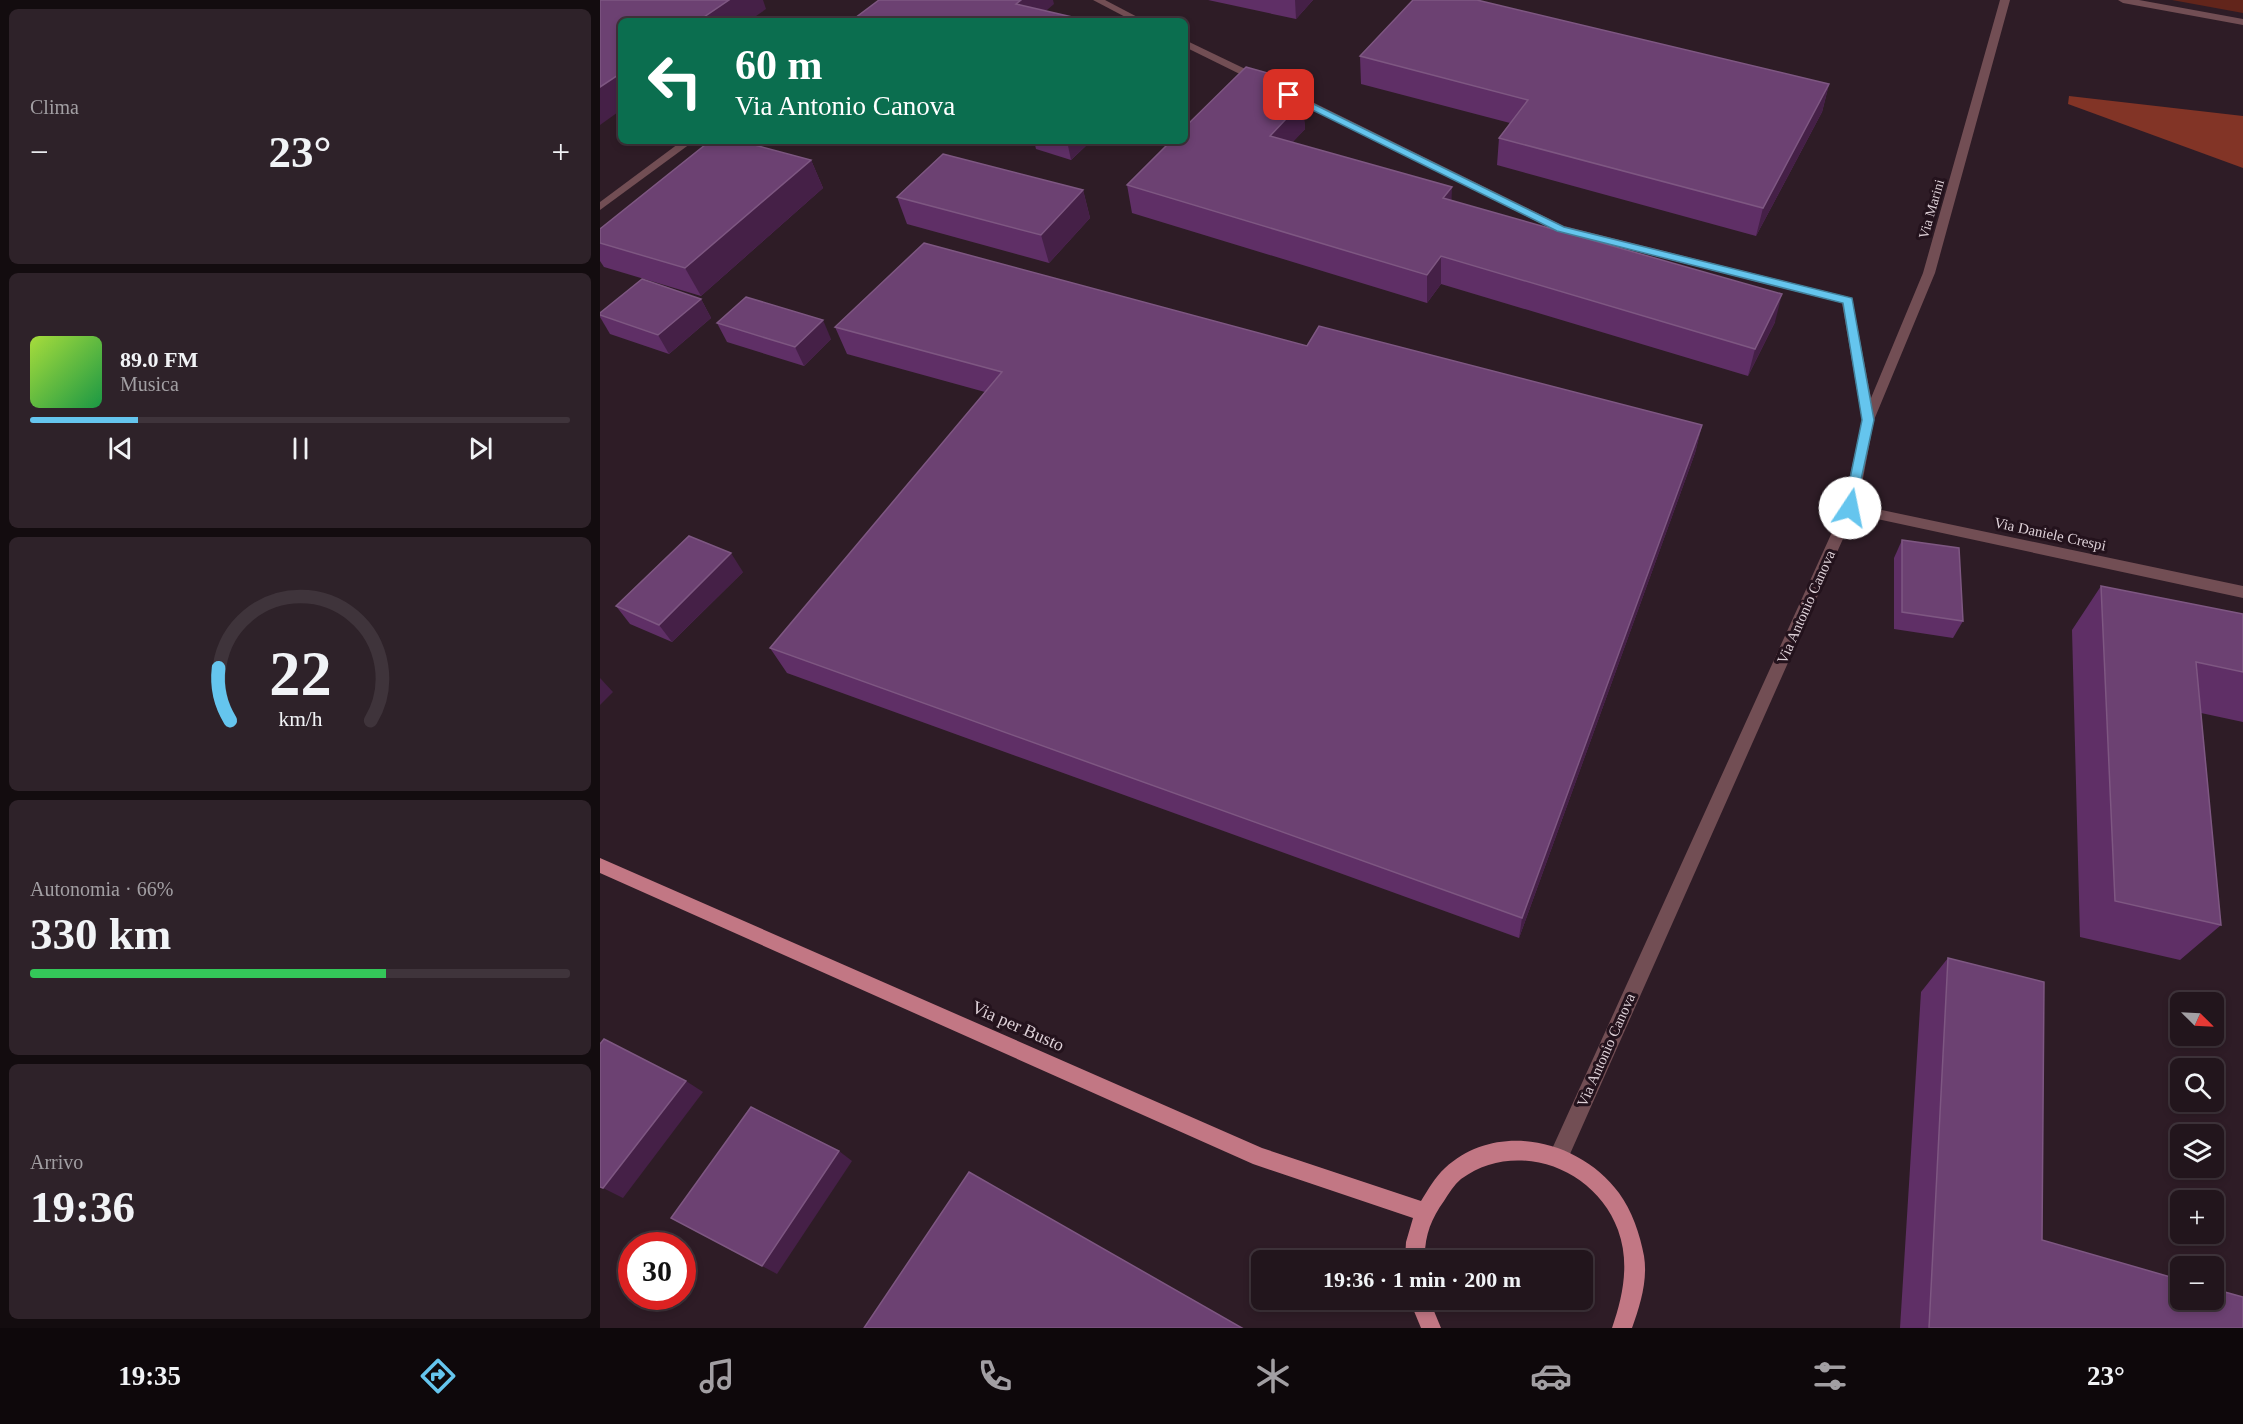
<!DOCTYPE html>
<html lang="it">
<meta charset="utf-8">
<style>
:root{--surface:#22151c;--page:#2e2229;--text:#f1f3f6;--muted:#a29fa3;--line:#3f343b;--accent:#65c5ee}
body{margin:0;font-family:Georgia,serif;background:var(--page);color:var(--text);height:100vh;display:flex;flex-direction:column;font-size:22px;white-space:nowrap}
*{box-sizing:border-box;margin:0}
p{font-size:20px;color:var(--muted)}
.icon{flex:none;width:33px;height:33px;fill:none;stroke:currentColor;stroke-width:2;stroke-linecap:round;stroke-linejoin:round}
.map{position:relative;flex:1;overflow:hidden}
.drawer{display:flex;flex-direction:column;gap:9px;padding:9px;background:#130c0f;width:600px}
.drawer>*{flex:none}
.guide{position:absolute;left:18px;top:18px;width:570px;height:126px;border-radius:9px;box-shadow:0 3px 9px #0003,0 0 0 2px var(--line);background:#0b6e4f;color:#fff;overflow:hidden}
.needle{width:39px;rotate:114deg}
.controls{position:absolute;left:1570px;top:992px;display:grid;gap:12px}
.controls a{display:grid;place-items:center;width:54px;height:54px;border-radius:9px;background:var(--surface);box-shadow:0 3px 9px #0003,0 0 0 2px var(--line);font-size:30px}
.speed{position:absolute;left:18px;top:1232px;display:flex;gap:12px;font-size:30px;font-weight:700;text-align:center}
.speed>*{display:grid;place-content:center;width:78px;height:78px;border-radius:50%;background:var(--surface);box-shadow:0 3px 9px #0003,0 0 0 2px var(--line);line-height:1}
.speed .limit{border:9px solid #d22;background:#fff;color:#111}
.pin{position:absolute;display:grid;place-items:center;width:51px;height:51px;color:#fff;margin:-26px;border-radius:12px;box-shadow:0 3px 9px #0006}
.me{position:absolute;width:66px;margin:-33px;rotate:11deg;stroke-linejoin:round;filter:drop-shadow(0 0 4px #0008)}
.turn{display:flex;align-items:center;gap:21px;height:126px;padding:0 18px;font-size:27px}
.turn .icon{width:78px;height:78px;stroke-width:2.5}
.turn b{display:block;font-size:42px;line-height:51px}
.big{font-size:45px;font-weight:600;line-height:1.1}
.drawer .widget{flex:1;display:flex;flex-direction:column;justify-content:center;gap:9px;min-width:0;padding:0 21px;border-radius:9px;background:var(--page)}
.drawer .dial{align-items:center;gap:0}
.dial svg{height:156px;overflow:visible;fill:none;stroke:var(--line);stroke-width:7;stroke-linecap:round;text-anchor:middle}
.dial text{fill:var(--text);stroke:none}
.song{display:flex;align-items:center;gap:18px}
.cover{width:72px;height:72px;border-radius:9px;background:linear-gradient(135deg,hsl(80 70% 55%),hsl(140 70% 35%))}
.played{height:6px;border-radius:3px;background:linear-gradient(90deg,var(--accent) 20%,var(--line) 20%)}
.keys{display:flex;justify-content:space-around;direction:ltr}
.heat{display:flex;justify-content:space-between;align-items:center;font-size:33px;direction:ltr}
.charge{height:9px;border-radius:4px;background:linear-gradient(90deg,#34c759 66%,var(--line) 0)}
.trip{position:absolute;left:651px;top:1250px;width:342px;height:60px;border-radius:9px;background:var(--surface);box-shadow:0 3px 9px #0003,0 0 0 2px var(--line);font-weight:600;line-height:60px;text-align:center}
.menu{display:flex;height:96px;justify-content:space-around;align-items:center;background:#0e080b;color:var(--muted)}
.menu .icon{width:42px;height:42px}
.menu .on{color:var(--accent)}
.menu b{font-size:27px;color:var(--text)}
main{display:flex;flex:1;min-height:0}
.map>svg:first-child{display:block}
</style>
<main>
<section class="drawer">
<div class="widget"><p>Clima</p>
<div class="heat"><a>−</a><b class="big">23°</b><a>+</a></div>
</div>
<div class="widget">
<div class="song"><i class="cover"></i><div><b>89.0 FM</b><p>Musica</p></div></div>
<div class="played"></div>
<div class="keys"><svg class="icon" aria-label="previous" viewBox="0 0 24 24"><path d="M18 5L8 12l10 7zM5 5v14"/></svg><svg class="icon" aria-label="pause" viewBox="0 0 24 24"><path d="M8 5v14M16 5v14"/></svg><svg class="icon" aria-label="next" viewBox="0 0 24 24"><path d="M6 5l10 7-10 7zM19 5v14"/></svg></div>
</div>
<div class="widget dial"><svg viewBox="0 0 100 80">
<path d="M14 69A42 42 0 1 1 86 69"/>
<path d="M14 69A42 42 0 0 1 8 42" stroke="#65c5ee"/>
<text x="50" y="56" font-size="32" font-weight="700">22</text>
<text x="50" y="72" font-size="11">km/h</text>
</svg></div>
<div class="widget"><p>Autonomia · 66%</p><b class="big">330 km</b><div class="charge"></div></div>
<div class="widget"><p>Arrivo</p><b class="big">19:36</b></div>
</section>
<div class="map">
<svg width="1643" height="1328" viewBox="0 0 1643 1328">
<rect width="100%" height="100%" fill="#2e1c26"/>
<path fill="#62251b" d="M1572,0h71v13z"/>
<path fill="#823426" d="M1469,96l174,20v52l-175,-64z"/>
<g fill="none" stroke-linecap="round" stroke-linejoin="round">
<g fill="#724e54" fill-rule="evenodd">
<path d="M493,0h12l40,21h-12z"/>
<path d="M1400,0h10l-75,273 -61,147 -16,85 385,81v12l-389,-84 -288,649 -7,3 -7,-3 -3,-7 3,-7 291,-641 19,-88 -20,-117 -286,-72 -277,-139 9,-2 276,136 288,72 19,100 52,-125z"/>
<path d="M1518,0h21l104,19v6l-120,-22z"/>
<path d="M585,40l79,38 1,2 -9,2 -71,-35z"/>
<path d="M82,141h12l-94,69v-8z"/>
</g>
<g fill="#c27784" fill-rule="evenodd">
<path d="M0,858l662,290 159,53c7,-11 14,-24 24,-33 52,-48 135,-28 174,25 13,18 21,41 25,63 4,24 -4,50 -12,72h-20c11,-32 18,-65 6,-98 -23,-63 -103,-91 -157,-51 -7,6 -12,14 -17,22 -13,18 -20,36 -19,59h-20l1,-18 7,-24 -160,-54 -653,-291z"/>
<path d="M809,1299h20l12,29h-20z"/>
</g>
</g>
<g fill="#5f2f66">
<path d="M608,0h105l-17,19z"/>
<path d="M760,56l469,28 -7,28 -66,124 -259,-71 2,-27 11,-15 -149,-39z"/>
<path d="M700,82l5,47 -13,13 160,59 323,121 -27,54 -307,-92 -14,19 -295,-90 -5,-28z"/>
<path d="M434,141h57l-20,19 -35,-11z"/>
<path d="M211,160l12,28 -122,108 -97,-29 -4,-6v-32z"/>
<path d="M483,190l7,28 -41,45 -142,-39 -10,-27z"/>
<path d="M101,299l10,19 -42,36 -59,-20 -10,-17v-4z"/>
<path d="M117,323l114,16 -27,27 -77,-24z"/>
<path d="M235,327l472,19 395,79 -7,28 -176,485 -732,-265 -17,-25 215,-256 -138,-38z"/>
<path d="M1302,540l61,81 -10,17 -59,-9v-71z"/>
<path d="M143,572l-71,70 -42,-18 -14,-18z"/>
<path d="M1501,586l142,28v108l-42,-9 20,212 -41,35 -100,-23 -8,-307z"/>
<path d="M1348,958l94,282 201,88h-343l21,-336z"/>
</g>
<g fill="#452047">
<path d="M129,0h34l3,9 -17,12h-51z"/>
<path d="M421,0h32l1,4 -20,17 -18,-17z"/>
<path d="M695,0h18l-17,19z"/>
<path d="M21,73v37l-21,15v-38z"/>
<path d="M700,82l2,20 1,-1 2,28 -32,35 -3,-28 15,-40z"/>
<path d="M1229,84l-7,28 -66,124 7,-28z"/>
<path d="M467,141h24l-20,19z"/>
<path d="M211,160l12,28 -122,108 -16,-28z"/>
<path d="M852,187l-1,28 -8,-17z"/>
<path d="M483,190l7,28 -41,45 -8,-28z"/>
<path d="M841,256v28l-14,19v-28z"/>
<path d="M1182,294l-7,28 -27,54 7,-27z"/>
<path d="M101,299l10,19 -42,36 -11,-19z"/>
<path d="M223,320l8,19 -27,27 -9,-19z"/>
<path d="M1102,425l-7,28 -176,485 3,-20z"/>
<path d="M131,553l12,19 -71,70 -13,-17z"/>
<path d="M0,678l13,14 -13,13z"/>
<path d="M86,1081l17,11 -80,106 -20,-10z"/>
<path d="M239,1151l13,10 -75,113 -15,-8z"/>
</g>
<g fill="#6c4172" stroke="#7e5782" stroke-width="1.5">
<path d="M0,0h129l-31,21h-77v52l-21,14z"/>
<path d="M279,0h142l-5,4 56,13 -4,4h-217z"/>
<path d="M813,0h64l352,84 -66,124 -264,-70 29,-38 -168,-44z"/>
<path d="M646,67l54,15 -15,14 18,5 -33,35 182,51 -9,11 339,96 -27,55 -314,-93 -14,19 -300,-90 44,-44h14v-14z"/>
<path d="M110,141h29l72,19 -126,108 -85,-25v-14z"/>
<path d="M343,154l140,36 -42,45 -144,-38z"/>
<path d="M324,243l383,103 12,-20 383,99 -180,493 -752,-270 232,-276 -167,-45z"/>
<path d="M42,279l59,20 -43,36 -58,-20v-2z"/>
<path d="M146,297l77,23 -28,27 -78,-24z"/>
<path d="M89,536l42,17 -72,72 -43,-19z"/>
<path d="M1302,540l57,8 4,73 -61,-9z"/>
<path d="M1501,586l142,28v58l-47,-10 25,263 -106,-24z"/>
<path d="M1348,958l96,24 -2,258 139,40v19h33v-10l29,8v31h-314z"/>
<path d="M4,1039l82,42 -83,107 -3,-1v-143z"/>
<path d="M151,1107l88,44 -77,115 -91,-48z"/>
<path d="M369,1172l273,156h-378z"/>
</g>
<path fill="#65c5ee" stroke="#42809b" stroke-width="1.5" d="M689,92l275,135 288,71 22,122 -20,92 -4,1 -6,-5 18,-88 -19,-117 -286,-72 -271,-134 -1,-2z"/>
<g text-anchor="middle" stroke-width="6" stroke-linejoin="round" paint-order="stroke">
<g font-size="14" fill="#ded1d8" stroke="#23121c">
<text transform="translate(1331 209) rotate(-74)" y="5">Via Marini</text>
</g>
<g font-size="15" fill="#ded1d8" stroke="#23121c">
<text transform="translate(1450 534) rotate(12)" y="5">Via Daniele Crespi</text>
<text transform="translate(1206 607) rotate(-66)" y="5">Via Antonio Canova</text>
<text transform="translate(1006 1050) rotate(-66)" y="5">Via Antonio Canova</text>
</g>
<g font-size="18" fill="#ded1d8" stroke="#23121c">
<text transform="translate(418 1026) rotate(24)" y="6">Via per Busto</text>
</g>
</g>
</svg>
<div class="controls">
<a><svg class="needle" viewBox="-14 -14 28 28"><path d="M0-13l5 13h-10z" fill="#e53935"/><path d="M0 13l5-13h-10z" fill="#a29fa3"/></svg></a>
<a><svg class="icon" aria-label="search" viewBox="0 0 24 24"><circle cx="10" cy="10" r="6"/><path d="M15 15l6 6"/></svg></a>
<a><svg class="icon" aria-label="layers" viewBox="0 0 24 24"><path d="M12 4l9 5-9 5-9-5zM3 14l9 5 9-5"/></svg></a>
<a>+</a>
<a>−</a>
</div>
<div class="speed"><div class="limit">30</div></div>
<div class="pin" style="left:689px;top:95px;background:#d93025"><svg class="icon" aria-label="arrive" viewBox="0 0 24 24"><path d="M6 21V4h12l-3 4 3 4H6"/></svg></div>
<svg class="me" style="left:1250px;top:508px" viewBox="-20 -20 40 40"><circle r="19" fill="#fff"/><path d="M0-13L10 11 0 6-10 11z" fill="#65c5ee"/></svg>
<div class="trip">19:36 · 1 min · 200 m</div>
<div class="guide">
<div class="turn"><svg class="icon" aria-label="left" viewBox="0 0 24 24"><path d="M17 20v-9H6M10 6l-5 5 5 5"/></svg><div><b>60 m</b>Via Antonio Canova</div></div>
</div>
</div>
</main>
<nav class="menu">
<b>19:35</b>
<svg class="icon on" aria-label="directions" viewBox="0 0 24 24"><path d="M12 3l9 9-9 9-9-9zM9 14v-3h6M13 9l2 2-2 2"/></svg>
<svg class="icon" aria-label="music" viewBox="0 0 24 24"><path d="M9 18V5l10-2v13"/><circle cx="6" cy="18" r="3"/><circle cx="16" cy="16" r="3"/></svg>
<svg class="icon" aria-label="phone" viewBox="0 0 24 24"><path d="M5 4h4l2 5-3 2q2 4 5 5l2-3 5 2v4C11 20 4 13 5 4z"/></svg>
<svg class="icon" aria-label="climate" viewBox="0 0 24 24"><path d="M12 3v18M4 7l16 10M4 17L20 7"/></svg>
<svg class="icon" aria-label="car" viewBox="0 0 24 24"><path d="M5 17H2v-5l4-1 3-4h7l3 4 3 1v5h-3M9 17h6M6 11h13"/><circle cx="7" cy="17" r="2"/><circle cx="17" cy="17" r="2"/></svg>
<svg class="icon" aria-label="filters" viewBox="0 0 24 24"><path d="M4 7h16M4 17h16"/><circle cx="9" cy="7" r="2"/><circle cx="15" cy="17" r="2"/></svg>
<b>23°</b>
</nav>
